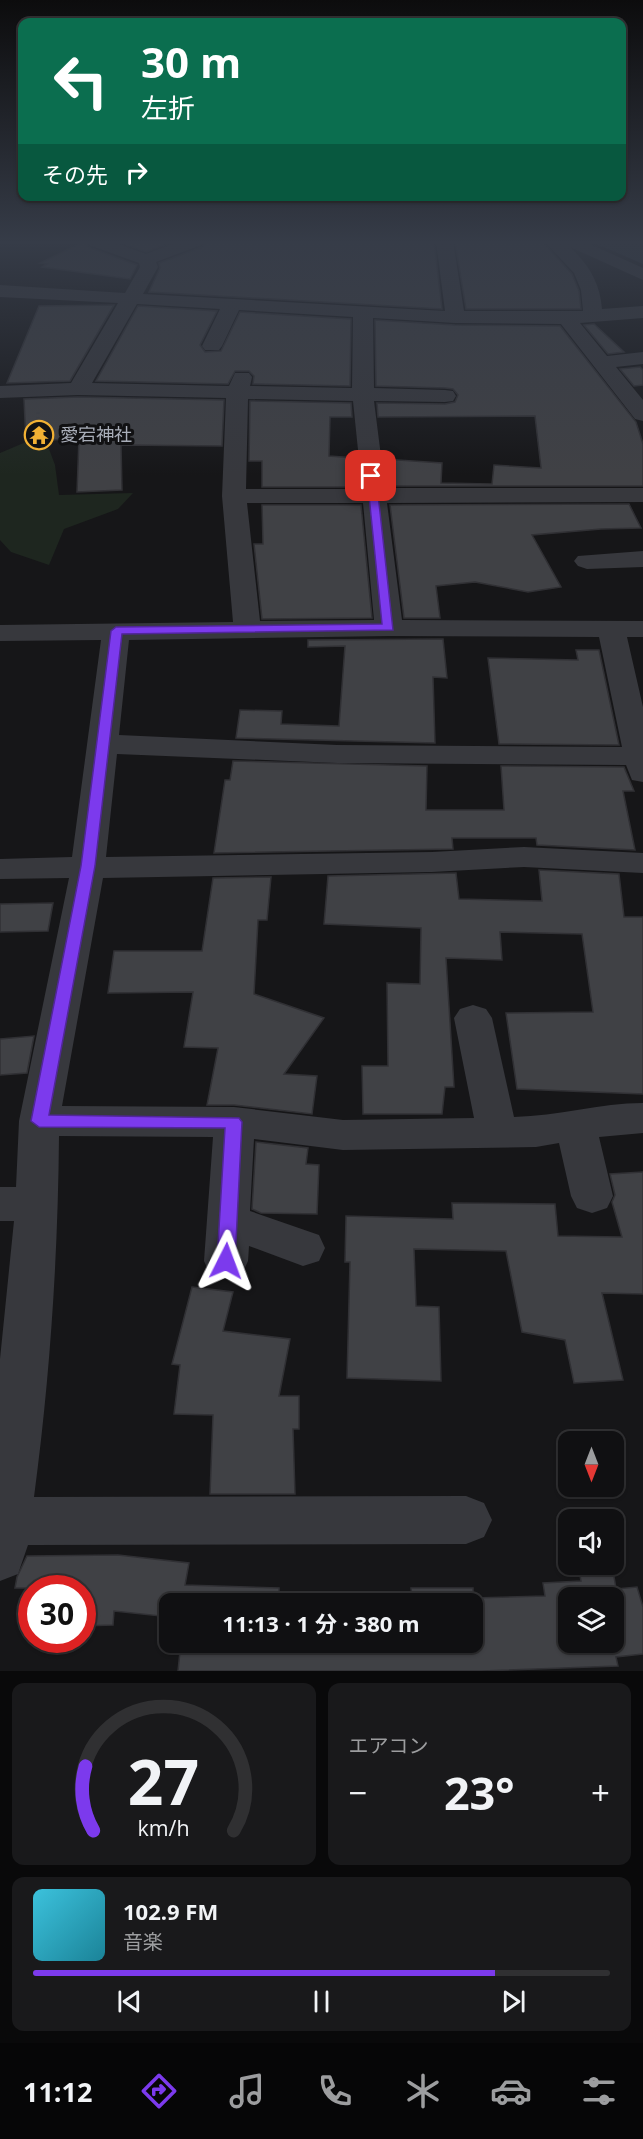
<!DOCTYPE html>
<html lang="ja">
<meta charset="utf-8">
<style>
:root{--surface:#101012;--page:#19191b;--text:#f1f3f6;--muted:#9c9d9f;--line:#303032;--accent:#7c3aed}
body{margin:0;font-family:"Open Sans","Noto Sans JP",sans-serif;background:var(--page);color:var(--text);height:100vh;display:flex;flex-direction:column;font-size:22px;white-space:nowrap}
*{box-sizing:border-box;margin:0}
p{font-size:20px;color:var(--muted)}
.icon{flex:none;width:33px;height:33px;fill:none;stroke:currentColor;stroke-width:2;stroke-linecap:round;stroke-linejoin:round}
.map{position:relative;height:1671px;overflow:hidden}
.panel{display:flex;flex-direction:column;gap:12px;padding:12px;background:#09090a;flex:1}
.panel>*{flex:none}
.hud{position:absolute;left:18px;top:18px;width:608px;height:183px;border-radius:12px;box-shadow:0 2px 4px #0004,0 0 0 2px var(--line);background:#0b6e4f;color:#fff;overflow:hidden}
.needle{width:39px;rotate:180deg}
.tools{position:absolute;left:558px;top:1431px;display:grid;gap:12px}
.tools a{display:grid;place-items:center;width:66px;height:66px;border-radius:12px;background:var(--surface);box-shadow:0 2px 4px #0004,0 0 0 2px var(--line);font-size:30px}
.speed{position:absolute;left:18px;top:1575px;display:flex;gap:12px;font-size:30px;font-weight:700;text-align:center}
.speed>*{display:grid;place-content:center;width:78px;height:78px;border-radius:50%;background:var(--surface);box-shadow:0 2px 4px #0004,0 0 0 2px var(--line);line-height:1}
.speed .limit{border:9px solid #d22;background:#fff;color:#111}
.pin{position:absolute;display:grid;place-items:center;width:51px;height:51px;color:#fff;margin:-26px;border-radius:12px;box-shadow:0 3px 9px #0006}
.me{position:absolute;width:66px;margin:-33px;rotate:3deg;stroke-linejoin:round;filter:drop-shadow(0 0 4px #0008)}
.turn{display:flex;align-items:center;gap:21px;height:126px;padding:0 24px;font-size:27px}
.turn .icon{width:78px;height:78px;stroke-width:2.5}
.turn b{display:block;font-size:42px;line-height:51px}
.then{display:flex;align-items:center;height:57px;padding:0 24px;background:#0003;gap:12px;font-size:22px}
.big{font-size:45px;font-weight:700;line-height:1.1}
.panel .tile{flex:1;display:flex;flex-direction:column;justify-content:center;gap:9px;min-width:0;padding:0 21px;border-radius:12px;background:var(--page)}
.panel .dial{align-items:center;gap:0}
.dial svg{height:156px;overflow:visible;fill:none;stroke:var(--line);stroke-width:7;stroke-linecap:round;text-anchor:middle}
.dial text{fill:var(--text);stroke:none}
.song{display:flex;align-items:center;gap:18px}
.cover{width:72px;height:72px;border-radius:9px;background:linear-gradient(135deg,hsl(190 70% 55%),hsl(190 70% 35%))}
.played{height:6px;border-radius:3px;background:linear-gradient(90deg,var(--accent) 80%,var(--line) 80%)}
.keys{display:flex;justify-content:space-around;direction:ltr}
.heat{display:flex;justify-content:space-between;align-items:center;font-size:33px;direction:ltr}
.panel .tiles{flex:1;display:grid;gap:12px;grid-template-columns:1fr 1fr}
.tile:last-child{grid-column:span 2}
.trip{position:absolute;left:159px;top:1593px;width:324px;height:60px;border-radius:12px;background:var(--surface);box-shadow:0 2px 4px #0004,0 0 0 2px var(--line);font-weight:700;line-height:60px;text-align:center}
.tab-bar{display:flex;height:96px;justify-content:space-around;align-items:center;background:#060607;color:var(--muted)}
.tab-bar .icon{width:42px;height:42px}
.tab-bar .on{color:var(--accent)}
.tab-bar b{font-size:27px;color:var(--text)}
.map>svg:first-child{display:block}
</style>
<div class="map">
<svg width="643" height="1671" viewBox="0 0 643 1671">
<rect width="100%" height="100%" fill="#161618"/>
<path fill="#1e261f" d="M26,442l23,7 6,16 4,30 74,-2 -15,16 -54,20 -15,36 -38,-13 -11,-12v-87z"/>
<path fill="#2c353c" d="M590,241h53v23z"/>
<g fill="#404145" stroke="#303034" stroke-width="1.5" fill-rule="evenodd">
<path d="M85,241l3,6 49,18 -7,14 -88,-12 5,-3 -7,-1z"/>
<path d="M116,241h59l-29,11z"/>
<path d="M205,241h229l8,68 -293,-17 11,-24 -1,-5 43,-16z"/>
<path d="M455,241h87l30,33 7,17 2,18h-115z"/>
<path d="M114,305l-44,76 -63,2 32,-77z"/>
<path d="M138,306l79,5 -17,34 5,7 16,-1 19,-39 111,7 -1,67 -97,-2 1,-8 -5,-5h-14l-7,13 -132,-3z"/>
<path d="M375,320l80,5 105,1 76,96 7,22v42h-256l-3,-27 58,4 -1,20 51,1 2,-19 47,3 -6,-52 -157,1 -1,-14 68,1 10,-2 3,-7 -5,-6 -8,-1 -69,-2z"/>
<path d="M594,324l30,28 -16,2 -24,-29z"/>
<path d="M640,367l3,3v15l-9,1 -14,-17z"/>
<path d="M78,397l146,3 -2,46 -101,-1 1,45 -45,2 2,-54 -53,4 -2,-43z"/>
<path d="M250,401l101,2 1,14h-22l-1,39 28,2 3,29h-98v-26h-13z"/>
<path d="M629,504l12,24 -40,1 -69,6 29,52 -33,5 -53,-10 -39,4 4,32h-36l-14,-113z"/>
<path d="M262,505h99l11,113 -110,1 -8,-75h9z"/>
<path d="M443,639l4,39 -14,-1 2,66 -199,-5 4,-28 42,1 -1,13 58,2 6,-80 -37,1v-7z"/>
<path d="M576,650h23l20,95 -120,-1 -11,-86 90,2z"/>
<path d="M233,761l194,5 -1,44h78l-3,-44 123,1 10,24h-11l12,59 -98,-5 -1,-7h-84l1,11 -239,4 11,-73h5z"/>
<path d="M539,870l80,4 5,43h19v177l-126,-5 -11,-76 87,-1 -11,-78 -82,-2 2,28 -56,-2 8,129h-9l-3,27h-79l-1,-48h26l-1,-83 33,1 1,-56 -97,-4 4,-48 128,-3 3,26 83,2z"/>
<path d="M271,877l-4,43h-9l-4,74 70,24 -40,56 33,2 -5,38 -78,-9h-27l11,-57 -34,-1 9,-55 -85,1 6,-42h88l11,-73z"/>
<path d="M53,903l-5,28 -48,1v-28z"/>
<path d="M34,1036l-7,37 -27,2v-36z"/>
<path d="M256,1142l52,6 -2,16 13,1 -2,49 -56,-1 -9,-4z"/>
<path d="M643,1172v122l-41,-1 21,87 -49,3 -9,-43 -43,-8 -16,-81 -92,-2 2,57 23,1 2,74 -94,-3 3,-116h-5l1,-46 107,3 -1,-16 103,1 3,32 64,1 -10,-35 3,-7 -5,-21z"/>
<path d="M192,1287l41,5 -10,39 67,8 -11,57h20v33h-6l2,65h-85l3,-79 -39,-1 6,-49 -8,-1z"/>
<path d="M118,1555l71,8 -4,22 94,3v16h-109v13l-56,-6 -1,14 -31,1v-38h-67l2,-11 10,-21z"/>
<path d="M578,1564h34l4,25 21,-2 6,20v47l-27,3 2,9 -136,5h-304l3,-29h291v-38h-111v-6h51l-1,-10h62v10l72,-2 -2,-13 38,-2zM568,1598h46v44h-46z"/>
</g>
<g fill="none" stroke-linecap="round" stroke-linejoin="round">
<path stroke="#3d3f44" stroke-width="3" stroke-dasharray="2 3" stroke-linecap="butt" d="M38,412v15"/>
<g fill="#37383d" fill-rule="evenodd">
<path d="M87,241h23l36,13 34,-13h23l-2,4 -45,17 2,5 -15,27 302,17 -9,-70h17l11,70h119l-2,-21 -7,-17 -30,-32h39l60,27v12l-73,-33c19,18 30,36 32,62l41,-3v12l-63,5 27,33 36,-4v12l-27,3 27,33v21l-8,-2 -74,-95 -106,-1 -82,-5 1,70 71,2 8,1 3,5 -3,5 -8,1 -71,-1 11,87h258v14l-256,1 15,117 241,1v16h-16l16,70v75l-11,-2 -6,-15 -289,-2 -220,-9 -11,103 326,-5 92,-5 119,6v20l-119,-6 -92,5 -329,6 -41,228 172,1 109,13 131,-2 -20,-100 6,-9 13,-4 13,4 6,9 22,99c44,-1 86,-14 129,-14v30l-44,4 14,59 -6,12 -15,5 -15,-5 -6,-12 -12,-53 -23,4 -193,3 -89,-11 -4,72 69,24 6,13 -6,13 -16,5 -54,-20 -1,15 -6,13 -16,5 -16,-5 -6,-13 9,-124 -154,-1c-1,120 -9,242 -25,361l432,-1 18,7 8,17 -8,17 -18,7 -438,1 -10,29 -18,7v-222l14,-138h-14v-34h16l3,-66 50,-243 -69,1v-20l72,-2 29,-217 -101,1v-16l233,-3 -11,-126 4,-98 -148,-3 -78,3v-12l71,-3 47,-80 -118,-6v-12l125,8 15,-26 -1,-4 -50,-18zM137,304l83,5 -18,37 3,4h14l3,-4 17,-36 114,7 -1,71 -102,-2 2,-9 -3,-4h-14l-6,13 -137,-3zM248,399l105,2 9,88h-116zM247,503h116l11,117 -114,1zM389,636l210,1 23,110 -285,-2 -218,-10 10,-95z"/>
<path d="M643,551v16l-56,2 -9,-3 -4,-5 4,-5z"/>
</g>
</g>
<linearGradient id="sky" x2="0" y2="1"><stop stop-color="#0c0c0d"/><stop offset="0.51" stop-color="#363c48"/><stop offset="1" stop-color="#363c48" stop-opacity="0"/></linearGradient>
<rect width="643" height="475" fill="url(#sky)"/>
<path fill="#7c3aed" stroke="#51269a" stroke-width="1.5" d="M371,473l5,3 17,154 -271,4 -27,232 -46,249 190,3 3,4 -7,139 -2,5 -7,2 -6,-2 -3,-5 8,-133 -186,-1 -8,-6 50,-255 30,-235 5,-4 266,-3 -15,-148z"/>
<defs>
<g id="temple-ring" transform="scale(1.5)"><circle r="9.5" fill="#111113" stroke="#f2b134" stroke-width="1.5"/><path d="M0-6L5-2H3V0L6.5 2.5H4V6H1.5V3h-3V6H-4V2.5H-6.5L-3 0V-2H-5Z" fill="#f2b134"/></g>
</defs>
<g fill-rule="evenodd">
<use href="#temple-ring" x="39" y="435"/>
</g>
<g text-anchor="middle" stroke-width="6" stroke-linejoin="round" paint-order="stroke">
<g font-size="18" fill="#a8adb8" stroke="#111113" text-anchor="start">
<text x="60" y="441">愛宕神社</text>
</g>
</g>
</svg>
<div class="tools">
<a><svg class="needle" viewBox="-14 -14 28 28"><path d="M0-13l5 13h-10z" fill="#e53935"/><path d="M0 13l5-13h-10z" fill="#9c9d9f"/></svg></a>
<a><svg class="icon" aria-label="sound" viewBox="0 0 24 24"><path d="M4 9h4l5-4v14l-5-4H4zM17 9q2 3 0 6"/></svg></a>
<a><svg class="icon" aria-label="layers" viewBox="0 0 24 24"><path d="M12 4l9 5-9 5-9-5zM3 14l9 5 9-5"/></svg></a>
</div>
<div class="speed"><div class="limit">30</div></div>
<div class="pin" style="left:371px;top:476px;background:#d93025"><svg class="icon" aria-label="arrive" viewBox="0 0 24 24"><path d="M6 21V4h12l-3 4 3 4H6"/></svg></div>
<svg class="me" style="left:226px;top:1261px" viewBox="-20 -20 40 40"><path d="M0-17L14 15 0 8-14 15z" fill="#7c3aed" stroke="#fff" stroke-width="4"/></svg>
<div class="trip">11:13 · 1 分 · 380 m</div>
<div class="hud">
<div class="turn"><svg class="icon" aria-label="left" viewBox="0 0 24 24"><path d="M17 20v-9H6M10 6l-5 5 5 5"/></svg><div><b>30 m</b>左折</div></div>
<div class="then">その先<svg class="icon" aria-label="right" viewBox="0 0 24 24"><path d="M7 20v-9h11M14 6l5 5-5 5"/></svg></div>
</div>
</div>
<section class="panel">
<div class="tiles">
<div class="tile dial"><svg viewBox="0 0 100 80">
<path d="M14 69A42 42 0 1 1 86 69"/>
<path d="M14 69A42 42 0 0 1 10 36" stroke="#7c3aed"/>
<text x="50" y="56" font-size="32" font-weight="700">27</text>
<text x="50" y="72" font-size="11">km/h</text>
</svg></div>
<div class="tile"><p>エアコン</p>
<div class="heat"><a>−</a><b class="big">23°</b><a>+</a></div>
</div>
<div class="tile">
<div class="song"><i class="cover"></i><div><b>102.9 FM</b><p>音楽</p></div></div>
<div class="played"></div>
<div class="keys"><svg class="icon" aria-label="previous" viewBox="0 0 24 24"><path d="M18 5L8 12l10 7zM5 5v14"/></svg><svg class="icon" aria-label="pause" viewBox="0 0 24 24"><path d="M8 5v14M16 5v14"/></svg><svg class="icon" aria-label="next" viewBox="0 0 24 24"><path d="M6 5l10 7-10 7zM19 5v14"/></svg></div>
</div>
</div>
</section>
<nav class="tab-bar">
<b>11:12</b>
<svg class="icon on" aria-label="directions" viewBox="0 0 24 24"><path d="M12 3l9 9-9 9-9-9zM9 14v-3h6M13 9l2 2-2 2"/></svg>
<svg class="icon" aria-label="music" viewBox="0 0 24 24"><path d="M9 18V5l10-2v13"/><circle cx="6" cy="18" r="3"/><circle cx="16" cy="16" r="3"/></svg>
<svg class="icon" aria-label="phone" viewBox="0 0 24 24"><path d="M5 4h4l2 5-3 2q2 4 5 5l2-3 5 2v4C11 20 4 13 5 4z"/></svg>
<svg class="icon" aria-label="climate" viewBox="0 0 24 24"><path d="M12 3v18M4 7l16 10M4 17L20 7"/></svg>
<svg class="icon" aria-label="car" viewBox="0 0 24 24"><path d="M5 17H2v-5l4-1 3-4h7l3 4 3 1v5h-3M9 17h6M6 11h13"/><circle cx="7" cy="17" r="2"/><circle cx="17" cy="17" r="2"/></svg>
<svg class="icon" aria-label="filters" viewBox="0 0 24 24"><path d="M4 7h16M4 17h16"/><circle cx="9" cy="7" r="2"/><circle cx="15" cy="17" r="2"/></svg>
</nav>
